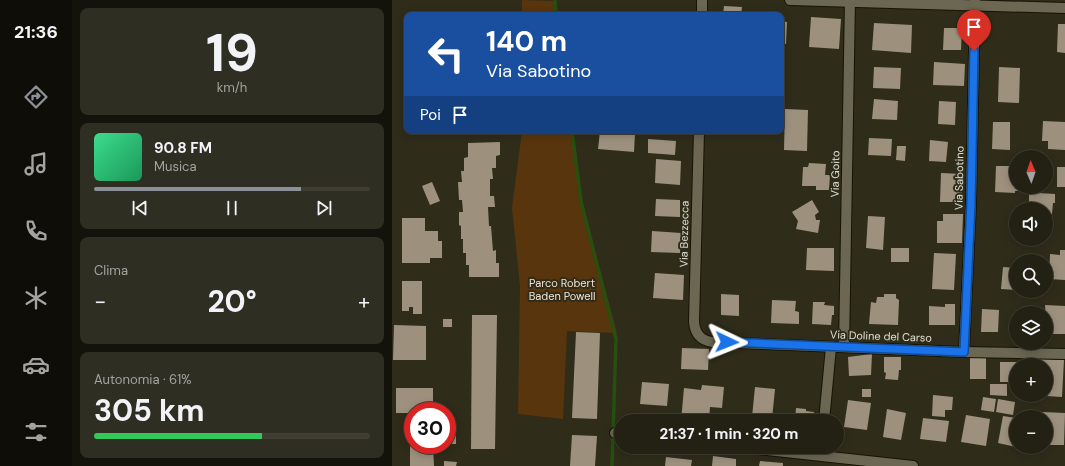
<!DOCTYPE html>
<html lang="it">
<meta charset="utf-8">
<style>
:root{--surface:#232114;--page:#2f2e22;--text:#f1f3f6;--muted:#a3a3a0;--line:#403e34;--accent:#8c9099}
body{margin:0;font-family:"DM Sans",sans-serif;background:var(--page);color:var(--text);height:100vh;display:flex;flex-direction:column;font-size:15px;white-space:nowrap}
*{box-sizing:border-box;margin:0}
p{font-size:13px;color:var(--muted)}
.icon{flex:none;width:22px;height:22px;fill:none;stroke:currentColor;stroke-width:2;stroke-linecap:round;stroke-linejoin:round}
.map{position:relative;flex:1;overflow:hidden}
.sheet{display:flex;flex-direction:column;gap:8px;padding:8px;background:#13120b;width:320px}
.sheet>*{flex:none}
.hud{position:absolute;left:12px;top:12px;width:380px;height:122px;border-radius:8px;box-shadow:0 2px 10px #0003,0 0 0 1px var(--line);background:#1a4fa0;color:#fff;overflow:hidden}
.needle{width:26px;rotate:358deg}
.fabs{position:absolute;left:617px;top:150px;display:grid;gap:8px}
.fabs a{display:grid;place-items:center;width:44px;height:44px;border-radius:50%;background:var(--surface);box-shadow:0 2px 10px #0003,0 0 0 1px var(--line);font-size:20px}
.speed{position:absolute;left:12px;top:402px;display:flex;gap:8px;font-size:20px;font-weight:700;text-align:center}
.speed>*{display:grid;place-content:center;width:52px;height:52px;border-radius:50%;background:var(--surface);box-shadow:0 2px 10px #0003,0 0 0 1px var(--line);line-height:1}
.speed .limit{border:6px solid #d22;background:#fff;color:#111}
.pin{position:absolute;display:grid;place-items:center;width:34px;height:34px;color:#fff;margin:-41px -17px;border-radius:50% 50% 50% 0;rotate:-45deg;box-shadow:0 0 4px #0007}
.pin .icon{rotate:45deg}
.me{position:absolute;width:44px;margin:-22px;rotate:92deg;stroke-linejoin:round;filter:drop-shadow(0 0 3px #0008)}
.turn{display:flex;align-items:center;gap:14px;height:84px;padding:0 16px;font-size:18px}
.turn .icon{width:52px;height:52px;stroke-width:2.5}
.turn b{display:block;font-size:28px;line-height:34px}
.then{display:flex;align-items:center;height:38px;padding:0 16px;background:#0003;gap:8px;font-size:15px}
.big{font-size:30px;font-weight:700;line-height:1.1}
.sheet .widget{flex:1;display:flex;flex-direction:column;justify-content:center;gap:6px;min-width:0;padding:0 14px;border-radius:8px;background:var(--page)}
.sheet .dial{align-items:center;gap:0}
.dial b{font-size:52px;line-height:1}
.song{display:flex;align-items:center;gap:12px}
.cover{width:48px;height:48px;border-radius:6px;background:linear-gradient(135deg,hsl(150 70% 55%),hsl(150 70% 35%))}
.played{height:4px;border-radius:2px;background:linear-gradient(90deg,var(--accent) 75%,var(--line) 75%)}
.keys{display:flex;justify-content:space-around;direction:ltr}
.heat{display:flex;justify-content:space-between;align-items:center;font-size:22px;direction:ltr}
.charge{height:6px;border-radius:3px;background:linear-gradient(90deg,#34c759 61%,var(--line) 0)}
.trip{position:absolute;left:222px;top:414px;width:230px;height:40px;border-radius:20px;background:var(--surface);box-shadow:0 2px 10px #0003,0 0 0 1px var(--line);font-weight:700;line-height:40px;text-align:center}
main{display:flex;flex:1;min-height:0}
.tabs{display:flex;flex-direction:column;width:72px;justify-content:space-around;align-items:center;background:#0e0d08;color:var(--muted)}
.tabs .icon{width:28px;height:28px}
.tabs .selected{color:var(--accent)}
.tabs b{font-size:18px;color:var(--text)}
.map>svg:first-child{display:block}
</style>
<main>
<nav class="tabs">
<b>21:36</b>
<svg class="icon selected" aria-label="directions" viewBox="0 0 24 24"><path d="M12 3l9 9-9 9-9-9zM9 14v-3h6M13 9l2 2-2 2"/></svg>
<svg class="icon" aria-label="music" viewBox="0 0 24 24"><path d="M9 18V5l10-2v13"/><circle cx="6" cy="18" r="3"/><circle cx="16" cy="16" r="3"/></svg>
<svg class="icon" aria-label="phone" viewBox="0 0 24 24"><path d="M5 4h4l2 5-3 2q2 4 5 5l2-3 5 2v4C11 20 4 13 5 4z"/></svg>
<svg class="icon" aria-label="climate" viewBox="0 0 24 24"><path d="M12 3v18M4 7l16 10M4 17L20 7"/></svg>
<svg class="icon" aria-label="car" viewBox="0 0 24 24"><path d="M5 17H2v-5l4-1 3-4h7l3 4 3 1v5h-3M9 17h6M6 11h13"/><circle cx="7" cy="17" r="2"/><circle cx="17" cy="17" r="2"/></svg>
<svg class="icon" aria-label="filters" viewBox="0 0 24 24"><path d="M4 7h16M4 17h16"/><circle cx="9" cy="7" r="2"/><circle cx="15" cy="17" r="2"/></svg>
</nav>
<section class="sheet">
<div class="widget dial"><b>19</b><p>km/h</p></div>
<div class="widget">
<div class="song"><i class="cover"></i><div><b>90.8 FM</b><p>Musica</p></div></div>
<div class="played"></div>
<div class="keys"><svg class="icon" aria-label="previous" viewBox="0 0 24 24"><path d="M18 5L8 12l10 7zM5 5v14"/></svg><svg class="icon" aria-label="pause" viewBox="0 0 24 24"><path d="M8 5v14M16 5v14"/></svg><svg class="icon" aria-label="next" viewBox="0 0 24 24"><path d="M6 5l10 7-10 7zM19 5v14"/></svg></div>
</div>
<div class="widget"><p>Clima</p>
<div class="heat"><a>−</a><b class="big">20°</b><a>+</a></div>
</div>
<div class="widget"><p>Autonomia · 61%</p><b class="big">305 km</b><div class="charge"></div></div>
</section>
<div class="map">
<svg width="673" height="466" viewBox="0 0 673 466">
<rect width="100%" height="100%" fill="#2f2c1a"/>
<g fill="#59350e">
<path d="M130,0l33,1 1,14h-34z"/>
<path d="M130,131h49l10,70 36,132 -50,-2 -4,88 -45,-5 2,-128 -8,-78z"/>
</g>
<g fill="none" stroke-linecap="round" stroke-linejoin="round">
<g stroke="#274f0f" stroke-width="3.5">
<path d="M163,0l1,15"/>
<path d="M180,131l9,70 35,138 -4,127"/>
</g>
</g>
<g fill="#9d917e">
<path d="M332,6l18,1 -1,8h-18z"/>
<path d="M419,17l30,2 -2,30 -30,-2z"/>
<path d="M389,21l6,1 -1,22 -5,-1z"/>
<path d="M482,23l38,2 -1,28 -39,-3z"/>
<path d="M666,24h7v29l-8,-1z"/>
<path d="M552,28h18l-1,22h-18z"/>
<path d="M542,62l31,2 -1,22 -31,-1z"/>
<path d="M482,67l27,1 -1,21 -27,-1z"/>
<path d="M607,67l21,1 -1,35 -21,-1z"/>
<path d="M11,73h4v23h-3z"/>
<path d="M482,99l24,2 -1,19 -25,-1z"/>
<path d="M547,101l17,1 -1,23 -17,-1z"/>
<path d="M393,109l23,1 -1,41 -23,-1z"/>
<path d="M651,121l22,1v28l-17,-1v-8h-6z"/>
<path d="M601,122h17v28l-18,-1z"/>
<path d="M208,131h30l-1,3h6l-1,18 -36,-3z"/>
<path d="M477,138l23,1 -1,17 -23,-1z"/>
<path d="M256,139l28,2 -1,14 -27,-2z"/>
<path d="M538,140l18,2 -2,20 -17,-1z"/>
<path d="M108,142v13l-4,1v12h-4l1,11h-3v17h4l1,11h-7l1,19h2l2,25 3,-1v13h3v14h-30v-12h-3v-12h-3v-14h-2v-13l-2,-1v-13h4l-1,-12h-3l-1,-18h4l-1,-11h3v-13l4,-1v-14z"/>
<path d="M505,146h9l-1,15 -9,-1z"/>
<path d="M264,159l25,2 -1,24 -25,-2z"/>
<path d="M417,163l17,1 -1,11h5l-1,15h-13v-4h-14l1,-19h5z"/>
<path d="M604,166h20v21h6v4h-7v2l-20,-1z"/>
<rect x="665" y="167" width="8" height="20"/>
<path d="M549,173l21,1v28h-22z"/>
<path d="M40,182l8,19 -10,4 -8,-19z"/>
<path d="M637,191l9,1v1l17,1v9h-2l-1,11h-6v-5h-17z"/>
<path d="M264,199l24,1v17l-25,-1z"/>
<path d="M420,200l7,12 -4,3 1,5h4l-2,13 -22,-4 2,-8 -6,-9z"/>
<path d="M551,214h20l-1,29h-25v-22h6z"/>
<path d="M476,216l17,1 -2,33 -17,-2z"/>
<path d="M10,218h23v13h13v10h4v17h-12v5h-28z"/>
<path d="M260,231l29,2 -1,20 -29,-1z"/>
<path d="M415,248h27v23l-28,-1z"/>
<rect x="499" y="248" width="18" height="14"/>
<path d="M668,250h5v30l-16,-1 1,-25 10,1z"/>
<path d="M542,253l22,1 -2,36 -22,-1z"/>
<path d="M611,267l13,1v22l-15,-1z"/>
<path d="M263,273l29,2 -1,25 -30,-2z"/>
<path d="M10,281h20v33h-9v-7h-4v4h-7z"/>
<path d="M329,294l18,1v21l-18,-1z"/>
<path d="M492,294h12v4l3,2 -1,25 -29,-1 2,-22 5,1 1,-6h7z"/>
<path d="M380,300l24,1 -1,10 4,1v12l-28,-1z"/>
<path d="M421,302h12l-1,3 10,1v9h-2l-1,10 -19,-1z"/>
<path d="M553,304h10v21h-26v-19l16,1z"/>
<path d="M653,305l20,1v28h-18z"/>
<path d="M590,309l17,1 -1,22h-17z"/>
<path d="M80,315h25l-2,134h-24z"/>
<rect x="51" y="319" width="9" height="8"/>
<path d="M2,325l32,1v34h-33z"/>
<path d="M184,332l24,1 -3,86 -25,-1z"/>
<path d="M290,348l27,1 -1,21 -27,-1z"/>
<path d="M480,354l-1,21 -22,1 -1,-19z"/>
<path d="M492,357h17v13h-2l-1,10 -13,-1 1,-6 -2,-1z"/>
<rect x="578" y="358" width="16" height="21"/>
<path d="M649,359l23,1 -2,37 -16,-1v-31h-5z"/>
<path d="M608,362h28v3h-12v17h-16z"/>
<path d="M250,382l27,2 -2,22 -27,-2z"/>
<path d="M598,384h17v12l-17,-1z"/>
<path d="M310,385l22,2 -2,21 -12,-1 -1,14h-28l3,-33 17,2z"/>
<path d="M363,387l20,2 -3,30 -20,-2z"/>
<path d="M4,388h37v21h-11v2h-9v2h-17z"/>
<rect x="470" y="389" width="9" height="8"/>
<path d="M541,395l20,2 -1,13h-7v7l-13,-1z"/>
<path d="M591,397l13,2 -2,13 -13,-2z"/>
<path d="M606,399l17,3 -2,13 -17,-3z"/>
<path d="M456,400l23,3 -4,27 -23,-3z"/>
<path d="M404,408l10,1v2l8,1 -1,9h-18z"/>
<path d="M495,409l19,4 -5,27 -18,-3z"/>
<path d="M650,412l23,1 -1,32h-18v-28h-4z"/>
<path d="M574,415l24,4 -4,27 -25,-4z"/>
<path d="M611,416l13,2v29l-18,-4z"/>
<path d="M531,418l26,3 -3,21 -26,-3z"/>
<rect x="55" y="429" width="9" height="15"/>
<path d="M180,435l25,1 -2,30h-25z"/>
<path d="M18,439h3v6h20l1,21h-24z"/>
<path d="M321,456l23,3v7h-24z"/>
<path d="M274,457l26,3 -1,6h-26z"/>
<path d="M52,461l13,1 -1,4h-12z"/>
<path d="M368,461l23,2v3h-24z"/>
</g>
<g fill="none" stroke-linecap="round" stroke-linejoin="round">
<g stroke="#171404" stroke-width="12">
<g id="minor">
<path d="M398,0l275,8"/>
<path d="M310,15v-15"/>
<path d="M307,131l-5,191c1,11 6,18 18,20l252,10 101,2"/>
<path d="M452,347l6,-347"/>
<path d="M572,352l7,-149 4,-203"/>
<path d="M432,421l7,-74"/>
<path d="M223,433l6,1"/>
<path d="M348,447l173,19"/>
</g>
</g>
<use href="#minor" stroke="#6b6753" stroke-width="10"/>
</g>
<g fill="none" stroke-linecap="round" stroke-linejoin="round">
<g stroke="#114b97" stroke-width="10">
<path id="route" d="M335,342l237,10 7,-149 3,-152"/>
</g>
<use href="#route" stroke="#1a73e8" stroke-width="7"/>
</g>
<g text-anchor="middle" stroke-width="4" stroke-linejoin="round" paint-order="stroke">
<g font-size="11" fill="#e0ded2" stroke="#2f2c1a">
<text transform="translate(443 174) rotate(-89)" y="4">Via Goito</text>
<text transform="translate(567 178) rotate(-89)" y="4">Via Sabotino</text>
<text transform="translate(292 234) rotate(-89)" y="4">Via Bezzecca</text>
<text transform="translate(489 336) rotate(2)" y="4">Via Doline del Carso</text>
</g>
<g font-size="11" fill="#f4e1d0" stroke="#2f2c1a">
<text x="170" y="287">Parco Robert<tspan x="170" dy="13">Baden Powell</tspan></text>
</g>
</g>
</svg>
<div class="fabs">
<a><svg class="needle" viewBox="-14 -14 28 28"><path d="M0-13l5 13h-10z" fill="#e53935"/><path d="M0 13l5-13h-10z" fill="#a3a3a0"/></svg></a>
<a><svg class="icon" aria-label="sound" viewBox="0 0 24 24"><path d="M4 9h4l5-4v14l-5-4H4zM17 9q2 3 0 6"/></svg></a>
<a><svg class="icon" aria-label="search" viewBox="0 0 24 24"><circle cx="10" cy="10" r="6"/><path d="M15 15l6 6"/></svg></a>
<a><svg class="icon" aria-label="layers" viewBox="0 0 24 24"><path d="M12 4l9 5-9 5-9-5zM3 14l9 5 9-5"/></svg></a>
<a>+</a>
<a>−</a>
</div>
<div class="speed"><div class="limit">30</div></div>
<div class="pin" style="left:582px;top:51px;background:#d93025"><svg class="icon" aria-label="arrive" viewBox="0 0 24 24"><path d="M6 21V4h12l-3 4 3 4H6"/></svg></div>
<svg class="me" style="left:335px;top:342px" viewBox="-20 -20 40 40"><path d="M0-17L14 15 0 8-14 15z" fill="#1a73e8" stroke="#fff" stroke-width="4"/></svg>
<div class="trip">21:37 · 1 min · 320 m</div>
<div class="hud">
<div class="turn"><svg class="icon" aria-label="left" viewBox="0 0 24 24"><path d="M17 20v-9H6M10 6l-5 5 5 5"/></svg><div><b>140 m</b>Via Sabotino</div></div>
<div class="then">Poi<svg class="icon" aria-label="arrive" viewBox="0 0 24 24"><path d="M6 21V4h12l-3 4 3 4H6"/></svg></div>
</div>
</div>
</main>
